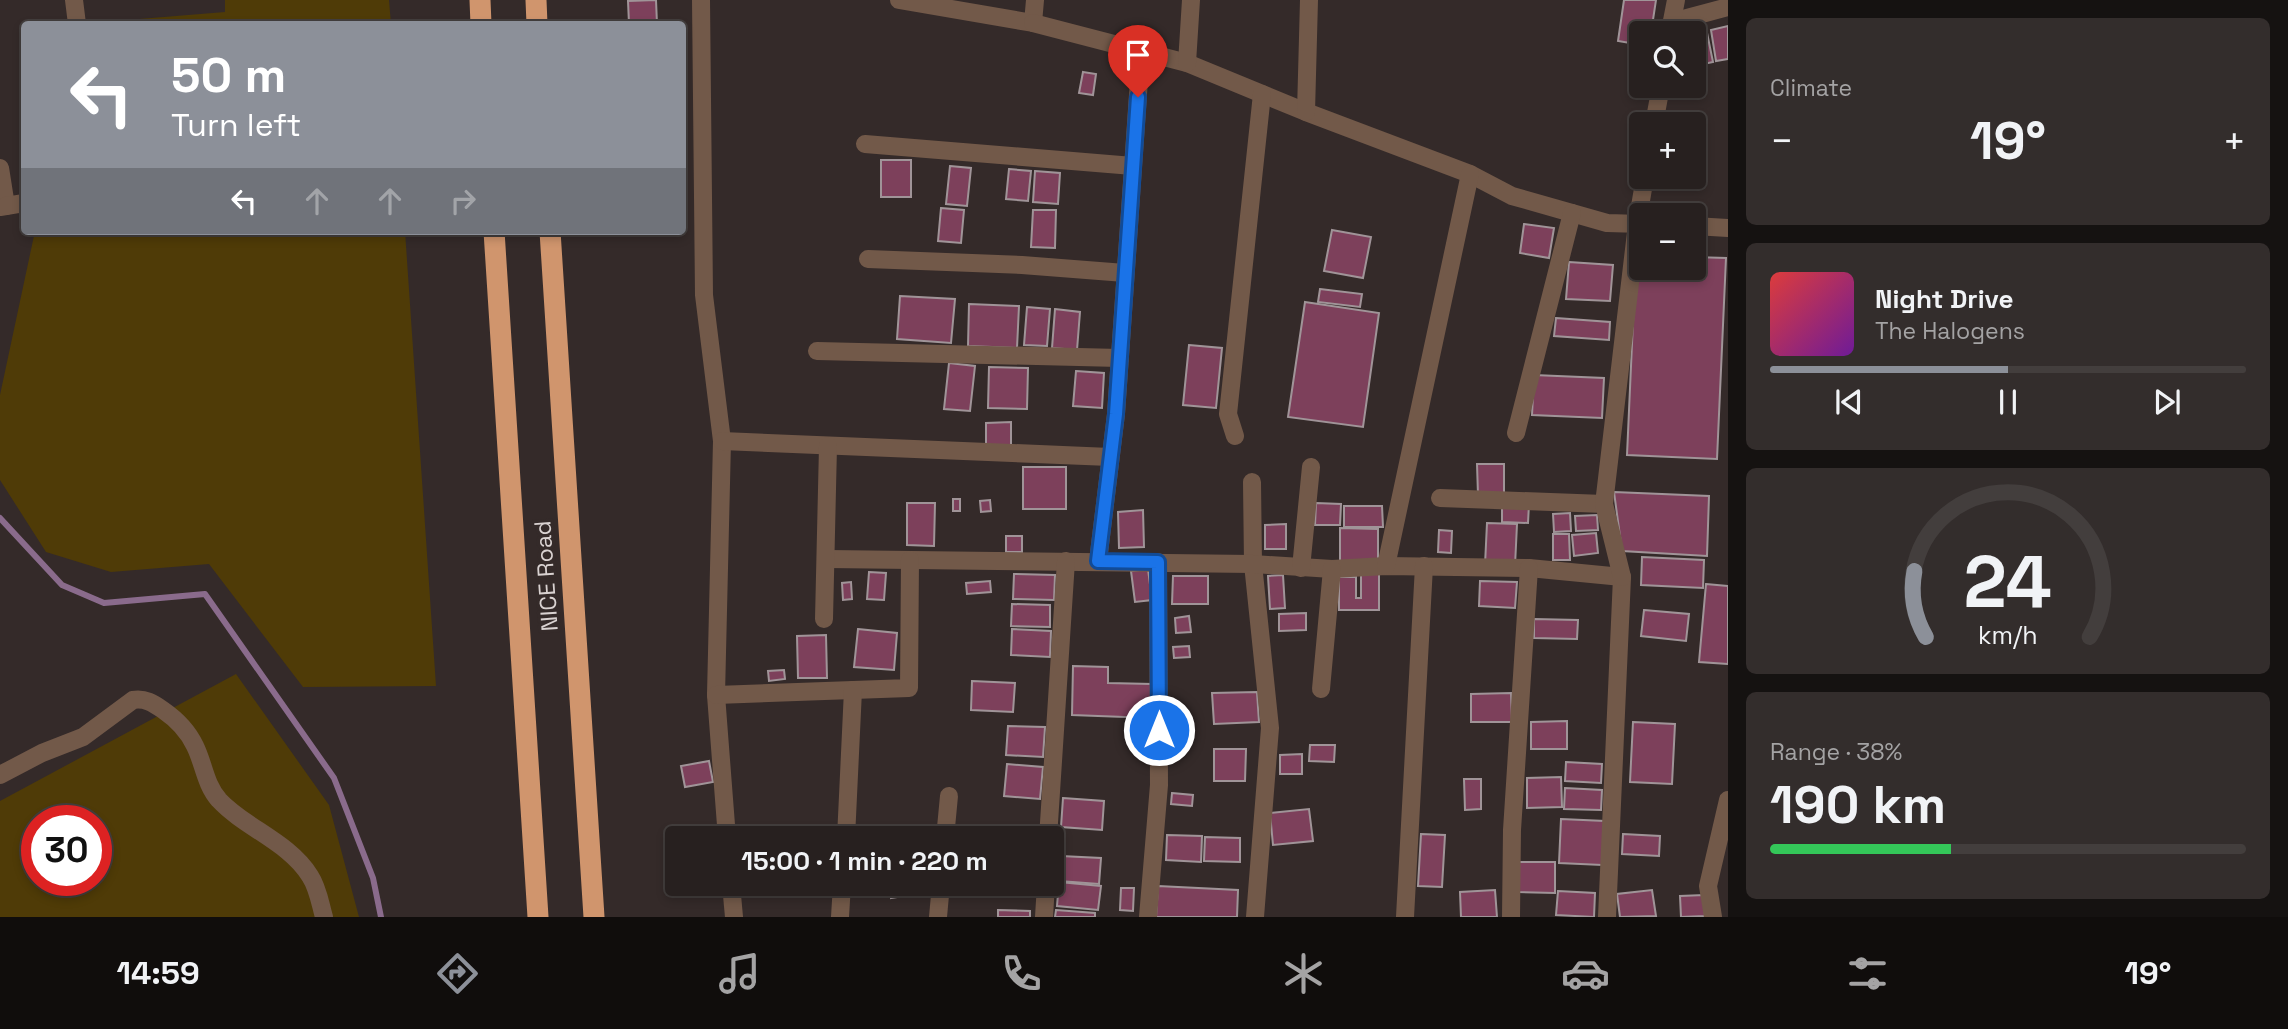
<!DOCTYPE html>
<meta charset="utf-8">
<style>
:root{--surface:#27201f;--page:#332d2c;--text:#f1f3f6;--muted:#a4a3a4;--line:#433e3d;--accent:#8c9099}
body{margin:0;font-family:"Space Grotesk",sans-serif;background:var(--page);color:var(--text);height:100vh;display:flex;flex-direction:column;font-size:26px;white-space:nowrap}
*{box-sizing:border-box;margin:0}
p{font-size:23px;color:var(--muted)}
.icon{flex:none;width:38px;height:38px;fill:none;stroke:currentColor;stroke-width:2;stroke-linecap:round;stroke-linejoin:round}
.map{position:relative;flex:1;overflow:hidden}
.drawer{display:flex;flex-direction:column;gap:18px;padding:18px;background:#151211;width:560px}
.drawer>*{flex:none}
.hud{position:absolute;left:21px;top:21px;width:665px;height:214px;border-radius:7px;box-shadow:0 4px 10px #0003,0 0 0 2px var(--line);background:#8c9099;color:#fff;overflow:hidden}
.buttons{position:absolute;left:1629px;top:21px;display:grid;gap:14px}
.buttons a{display:grid;place-items:center;width:77px;height:77px;border-radius:7px;background:var(--surface);box-shadow:0 4px 10px #0003,0 0 0 2px var(--line);font-size:35px}
.speed{position:absolute;left:21px;top:805px;display:flex;gap:14px;font-size:35px;font-weight:700;text-align:center}
.speed>*{display:grid;place-content:center;width:91px;height:91px;border-radius:50%;background:var(--surface);box-shadow:0 4px 10px #0003,0 0 0 2px var(--line);line-height:1}
.speed .limit{border:10px solid #d22;background:#fff;color:#111}
.pin{position:absolute;display:grid;place-items:center;width:60px;height:60px;color:#fff;margin:-72px -30px;border-radius:50% 50% 50% 0;rotate:-45deg;box-shadow:0 0 7px #0007}
.pin .icon{rotate:45deg}
.me{position:absolute;width:77px;margin:-38px;rotate:0deg;stroke-linejoin:round;filter:drop-shadow(0 0 5px #0008)}
.turn{display:flex;align-items:center;gap:24px;height:147px;padding:0 35px;font-size:32px}
.turn .icon{width:91px;height:91px;stroke-width:2.5}
.turn b{display:block;font-size:49px;line-height:60px}
.lanes{display:flex;align-items:center;height:66px;padding:0 35px;background:#0003;justify-content:center;gap:35px;direction:ltr}
.lanes .off{opacity:.35}
.big{font-size:52px;font-weight:600;line-height:1.1}
.drawer .tile{flex:1;display:flex;flex-direction:column;justify-content:center;gap:10px;min-width:0;padding:0 24px;border-radius:10px;background:var(--page)}
.drawer .dial{align-items:center;gap:0}
.dial svg{height:182px;overflow:visible;fill:none;stroke:var(--line);stroke-width:7;stroke-linecap:round;text-anchor:middle}
.dial text{fill:var(--text);stroke:none}
.song{display:flex;align-items:center;gap:21px}
.cover{width:84px;height:84px;border-radius:10px;background:linear-gradient(135deg,hsl(0 70% 55%),hsl(280 70% 35%))}
.played{height:7px;border-radius:4px;background:linear-gradient(90deg,var(--accent) 50%,var(--line) 50%)}
.keys{display:flex;justify-content:space-around;direction:ltr}
.heat{display:flex;justify-content:space-between;align-items:center;font-size:38px;direction:ltr}
.charge{height:10px;border-radius:5px;background:linear-gradient(90deg,#34c759 38%,var(--line) 0)}
.trip{position:absolute;left:665px;top:826px;width:399px;height:70px;border-radius:7px;background:var(--surface);box-shadow:0 4px 10px #0003,0 0 0 2px var(--line);font-weight:600;line-height:70px;text-align:center}
.tab-bar{display:flex;height:112px;justify-content:space-around;align-items:center;background:#100d0c;color:var(--muted)}
.tab-bar .icon{width:49px;height:49px}
.tab-bar .on{color:var(--accent)}
.tab-bar b{font-size:32px;color:var(--text)}
main{display:flex;flex:1;min-height:0}
.map>svg:first-child{display:block}
</style>
<main>
<div class="map">
<svg width="1728" height="917" viewBox="0 0 1728 917">
<rect width="100%" height="100%" fill="#342a29"/>
<g fill="#4f3b07" fill-rule="evenodd">
<path d="M225,0h164l2,24h-313l147,-12z"/>
<path d="M35,231h370l31,455 -133,1 -94,-123 -98,8 -65,-20 -46,-72v-85z"/>
<path d="M236,674l93,131 30,112h-359v-116zM37,821h59v59h-59z"/>
</g>
<g fill="none" stroke-linecap="round" stroke-linejoin="round">
<path stroke="#8a6b8c" stroke-width="6" d="M0,518l62,67 42,18 101,-9 129,184 39,100 8,39"/>
</g>
<g fill="#7d405b" stroke="#a09498" stroke-width="2">
<path d="M656,0l1,24h-28l-1,-23z"/>
<path d="M1624,0h32l-5,33h-9v12l-24,-4z"/>
<path d="M1728,26v33l-12,2 -5,-31z"/>
<path d="M1706,28l7,34 -19,4v-33h-14z"/>
<path d="M1083,72l13,2 -3,21 -14,-2z"/>
<rect x="881" y="160" width="30" height="37"/>
<path d="M950,166l21,2 -4,38 -21,-2z"/>
<path d="M1009,169l22,2 -3,30 -22,-2z"/>
<path d="M1035,171l25,2 -2,31 -25,-2z"/>
<path d="M941,208l23,2 -3,33 -23,-2z"/>
<path d="M1033,210h23l-1,38 -24,-1z"/>
<path d="M1524,224l30,4 -5,30 -29,-5z"/>
<path d="M1332,230l39,7 -8,41 -39,-7z"/>
<path d="M1636,255h6v13h52v-11l32,1 -9,201 -90,-4z"/>
<path d="M1569,262l44,3 -3,36 -44,-2z"/>
<path d="M1320,289l42,5 -2,13 -42,-5z"/>
<path d="M900,296l55,3 -4,44 -54,-4z"/>
<path d="M1305,302l74,11 -16,114 -75,-10z"/>
<path d="M969,304l50,2 -2,42 -49,-2z"/>
<path d="M1027,307l23,2 -3,37 -23,-1z"/>
<path d="M1055,309l25,3 -3,38 -25,-2z"/>
<path d="M1556,318l54,4 -1,18 -55,-4z"/>
<path d="M1189,345l33,3 -6,60 -33,-3z"/>
<path d="M949,363l26,3 -5,45 -26,-2z"/>
<path d="M989,367l39,1 -1,41 -39,-1z"/>
<path d="M1076,371l28,2 -2,35 -29,-2z"/>
<path d="M1534,375l70,3 -2,40 -70,-3z"/>
<path d="M1011,422v24l-25,1v-24z"/>
<path d="M1477,464h27v30l-26,1z"/>
<rect x="1023" y="467" width="43" height="42"/>
<path d="M1614,492l95,4 -2,60 -85,-5z"/>
<rect x="953" y="499" width="7" height="12"/>
<path d="M990,500l1,11 -10,1 -1,-11z"/>
<path d="M907,503h28l-1,43 -27,-1z"/>
<path d="M1316,503l25,1 -1,21h-25z"/>
<path d="M1502,503l27,1 -1,19 -26,-1z"/>
<path d="M1344,506h38l1,21h-39z"/>
<path d="M1143,510l1,37 -25,1 -1,-36z"/>
<path d="M1570,513l1,18 -17,1 -1,-18z"/>
<path d="M1597,515l1,15 -22,1 -1,-15z"/>
<path d="M1487,523l30,1 -2,42 -30,-1z"/>
<path d="M1286,524v25h-21v-24z"/>
<path d="M1340,528l38,1v33h-38z"/>
<path d="M1439,530l13,1 -1,22 -13,-1z"/>
<path d="M1596,533l2,20 -24,3 -2,-21z"/>
<path d="M1553,534h16l1,26h-17z"/>
<rect x="1006" y="536" width="16" height="16"/>
<path d="M1642,557l62,3 -1,28 -62,-3z"/>
<path d="M1148,569l4,31 -17,2 -4,-31z"/>
<path d="M869,572l17,1 -2,27 -17,-1z"/>
<path d="M1014,574l41,1 -1,25 -41,-1z"/>
<path d="M1361,574h18v36h-40v-33h17v21h5z"/>
<path d="M1283,575l2,33 -15,1 -2,-33z"/>
<path d="M1173,576h35v28h-36z"/>
<path d="M990,581l1,11 -24,2 -1,-11z"/>
<path d="M1480,581l37,1 -2,26 -36,-2z"/>
<path d="M851,582l1,17 -9,1 -1,-17z"/>
<path d="M1706,584l22,2v78l-29,-2z"/>
<path d="M1012,604l38,1v22l-39,-1z"/>
<path d="M1644,610l45,4 -3,27 -45,-5z"/>
<path d="M1306,613v17l-27,1v-17z"/>
<path d="M1189,616l2,16 -15,1 -1,-15z"/>
<path d="M1534,619l44,1 -1,19 -43,-1z"/>
<path d="M858,629l39,4 -3,37 -40,-3z"/>
<path d="M1012,629l39,2 -1,26 -39,-2z"/>
<path d="M826,635l1,43h-29l-1,-42z"/>
<path d="M1189,646l1,11 -16,1 -1,-11z"/>
<path d="M1073,666l35,1v16l44,1 -1,34 -79,-3z"/>
<path d="M784,670l1,9 -16,2 -1,-10z"/>
<path d="M972,681l43,2 -2,29 -42,-2z"/>
<path d="M1257,692l2,30 -45,2 -2,-31z"/>
<path d="M1511,693l1,29h-41v-28z"/>
<path d="M1567,721v28h-36v-27z"/>
<path d="M1633,722l42,2 -3,60 -42,-2z"/>
<path d="M1008,726l37,1 -2,30 -37,-2z"/>
<path d="M1310,745h25l-1,17 -25,-1z"/>
<path d="M1214,749h32l-1,32h-31z"/>
<path d="M1302,754v20h-22v-19z"/>
<path d="M709,761l4,21 -28,5 -4,-21z"/>
<path d="M1566,762l36,2 -1,19 -36,-2z"/>
<path d="M1007,764l36,3 -3,32 -36,-3z"/>
<path d="M1561,777l1,30 -35,1v-30z"/>
<path d="M1464,779h17v30l-16,1z"/>
<path d="M1565,788l37,2 -1,20 -37,-1z"/>
<path d="M1172,793l21,2 -1,11 -21,-2z"/>
<path d="M1063,798l41,3 -2,29 -41,-3z"/>
<path d="M1309,809l4,32 -40,4 -3,-32z"/>
<path d="M1561,819l44,2 -3,44 -43,-2z"/>
<path d="M1421,834l24,1 -3,52 -24,-1z"/>
<path d="M1623,834l37,2 -1,20 -37,-2z"/>
<path d="M1167,835l35,1 -1,26 -35,-2z"/>
<path d="M1205,837l35,1v24l-36,-1z"/>
<path d="M1061,856l40,2 -2,26 -40,-3z"/>
<path d="M1518,862h37v31l-37,-1z"/>
<path d="M1059,882l42,4 -3,24 -41,-4z"/>
<path d="M889,884h31l1,9 -30,5z"/>
<path d="M1158,886l80,4 -1,27h-81z"/>
<path d="M1121,888h13l-1,23 -13,-1z"/>
<path d="M1495,890l2,27h-36l-1,-25z"/>
<path d="M1652,890l4,26 -36,1 -3,-23z"/>
<path d="M1558,891l37,2 -1,24 -38,-2z"/>
<path d="M1704,895l1,21 -24,1 -1,-21z"/>
<path d="M998,910l32,1v6h-32z"/>
<path d="M1056,910l39,3v4h-40z"/>
</g>
<g fill="none" stroke-linecap="round" stroke-linejoin="round">
<g stroke="#725949" stroke-width="18">
<path d="M74,0l3,24"/>
<path d="M701,0l3,295 18,146 -6,254 11,143"/>
<path d="M899,0l134,23 2,-23"/>
<path d="M1672,22l56,-15"/>
<path d="M1033,23l154,40 119,49 164,62 42,22 95,27 35,1"/>
<path d="M1670,31l6,-31"/>
<path d="M1187,63l4,-63"/>
<path d="M1306,112l3,-112"/>
<path d="M1654,124l7,-38"/>
<path d="M865,144l268,22"/>
<path d="M0,168l6,38 -6,1"/>
<path d="M6,206l18,-3"/>
<path d="M1694,226l34,2"/>
<path d="M868,259l154,6 103,8"/>
<path d="M817,351l303,7"/>
<path d="M1516,433l56,-220"/>
<path d="M1235,436l-7,-22 34,-320"/>
<path d="M722,441l388,16"/>
<path d="M1252,482l1,82 17,164 -15,189"/>
<path d="M1440,498l164,6"/>
<path d="M827,559l426,5 79,5 54,-3 143,2 93,9 -15,340"/>
<path d="M1098,561l18,-147 25,-363"/>
<path d="M1386,566l84,-392"/>
<path d="M1301,568l10,-101"/>
<path d="M1622,577l-18,-73 33,-280 8,-47"/>
<path d="M824,619l4,-173"/>
<path d="M1321,689l11,-120"/>
<path d="M716,695l193,-7 1,-128"/>
<path d="M0,775l42,-22 41,-16 50,-37c12,-2 20,3 30,10 13,9 25,21 32,36 9,18 10,38 24,54 26,28 70,42 91,76 8,12 10,27 14,41"/>
<path d="M846,838l7,-148"/>
<path d="M945,838l4,-42"/>
<path d="M1048,838l18,-277"/>
<path d="M731,884l3,33"/>
<path d="M840,917l2,-33"/>
<path d="M938,917l3,-33"/>
<path d="M1044,917l2,-33"/>
<path d="M1148,917l11,-132 -1,-223"/>
<path d="M1405,917l19,-351"/>
<path d="M1511,917l1,-87 17,-262"/>
<path d="M1713,917l-5,-31 20,-86"/>
</g>
<g stroke="#d0956d" stroke-width="21">
<path d="M480,0l1,24"/>
<path d="M536,0l1,24"/>
<path d="M494,231l44,686"/>
<path d="M550,231l44,686"/>
</g>
</g>
<g fill="none" stroke-linecap="round" stroke-linejoin="round">
<g stroke="#114b97" stroke-width="18">
<path id="route" d="M1138,97l-22,317 -18,147 60,1 1,168"/>
</g>
<use href="#route" stroke="#1a73e8" stroke-width="12"/>
</g>
<g text-anchor="middle" stroke-width="7" stroke-linejoin="round" paint-order="stroke">
<g font-size="23" fill="#d9d2d1" stroke="#342a29">
<text transform="translate(546 576) rotate(-94)" y="8">NICE Road</text>
</g>
</g>
</svg>
<div class="buttons">
<a><svg class="icon" aria-label="search" viewBox="0 0 24 24"><circle cx="10" cy="10" r="6"/><path d="M15 15l6 6"/></svg></a>
<a>+</a>
<a>−</a>
</div>
<div class="speed"><div class="limit">30</div></div>
<div class="pin" style="left:1138px;top:97px;background:#d93025"><svg class="icon" aria-label="arrive" viewBox="0 0 24 24"><path d="M6 21V4h12l-3 4 3 4H6"/></svg></div>
<svg class="me" style="left:1159px;top:730px" viewBox="-20 -20 40 40"><circle r="17" fill="#1a73e8" stroke="#fff" stroke-width="3"/><path d="M0-11L8 9 0 5-8 9z" fill="#fff"/></svg>
<div class="trip">15:00 · 1 min · 220 m</div>
<div class="hud">
<div class="turn"><svg class="icon" aria-label="left" viewBox="0 0 24 24"><path d="M17 20v-9H6M10 6l-5 5 5 5"/></svg><div><b>50 m</b>Turn left</div></div>
<div class="lanes"><svg class="icon" aria-label="left" viewBox="0 0 24 24"><path d="M17 20v-9H6M10 6l-5 5 5 5"/></svg><svg class="icon off" aria-label="ahead" viewBox="0 0 24 24"><path d="M12 20V5M6 11l6-6 6 6"/></svg><svg class="icon off" aria-label="ahead" viewBox="0 0 24 24"><path d="M12 20V5M6 11l6-6 6 6"/></svg><svg class="icon off" aria-label="right" viewBox="0 0 24 24"><path d="M7 20v-9h11M14 6l5 5-5 5"/></svg></div>
</div>
</div>
<section class="drawer">
<div class="tile"><p>Climate</p>
<div class="heat"><a>−</a><b class="big">19°</b><a>+</a></div>
</div>
<div class="tile">
<div class="song"><i class="cover"></i><div><b>Night Drive</b><p>The Halogens</p></div></div>
<div class="played"></div>
<div class="keys"><svg class="icon" aria-label="previous" viewBox="0 0 24 24"><path d="M18 5L8 12l10 7zM5 5v14"/></svg><svg class="icon" aria-label="pause" viewBox="0 0 24 24"><path d="M8 5v14M16 5v14"/></svg><svg class="icon" aria-label="next" viewBox="0 0 24 24"><path d="M6 5l10 7-10 7zM19 5v14"/></svg></div>
</div>
<div class="tile dial"><svg viewBox="0 0 100 80">
<path d="M14 69A42 42 0 1 1 86 69"/>
<path d="M14 69A42 42 0 0 1 9 40" stroke="#8c9099"/>
<text x="50" y="56" font-size="32" font-weight="700">24</text>
<text x="50" y="72" font-size="11">km/h</text>
</svg></div>
<div class="tile"><p>Range · 38%</p><b class="big">190 km</b><div class="charge"></div></div>
</section>
</main>
<nav class="tab-bar">
<b>14:59</b>
<svg class="icon on" aria-label="directions" viewBox="0 0 24 24"><path d="M12 3l9 9-9 9-9-9zM9 14v-3h6M13 9l2 2-2 2"/></svg>
<svg class="icon" aria-label="music" viewBox="0 0 24 24"><path d="M9 18V5l10-2v13"/><circle cx="6" cy="18" r="3"/><circle cx="16" cy="16" r="3"/></svg>
<svg class="icon" aria-label="phone" viewBox="0 0 24 24"><path d="M5 4h4l2 5-3 2q2 4 5 5l2-3 5 2v4C11 20 4 13 5 4z"/></svg>
<svg class="icon" aria-label="climate" viewBox="0 0 24 24"><path d="M12 3v18M4 7l16 10M4 17L20 7"/></svg>
<svg class="icon" aria-label="car" viewBox="0 0 24 24"><path d="M5 17H2v-5l4-1 3-4h7l3 4 3 1v5h-3M9 17h6M6 11h13"/><circle cx="7" cy="17" r="2"/><circle cx="17" cy="17" r="2"/></svg>
<svg class="icon" aria-label="filters" viewBox="0 0 24 24"><path d="M4 7h16M4 17h16"/><circle cx="9" cy="7" r="2"/><circle cx="15" cy="17" r="2"/></svg>
<b>19°</b>
</nav>
